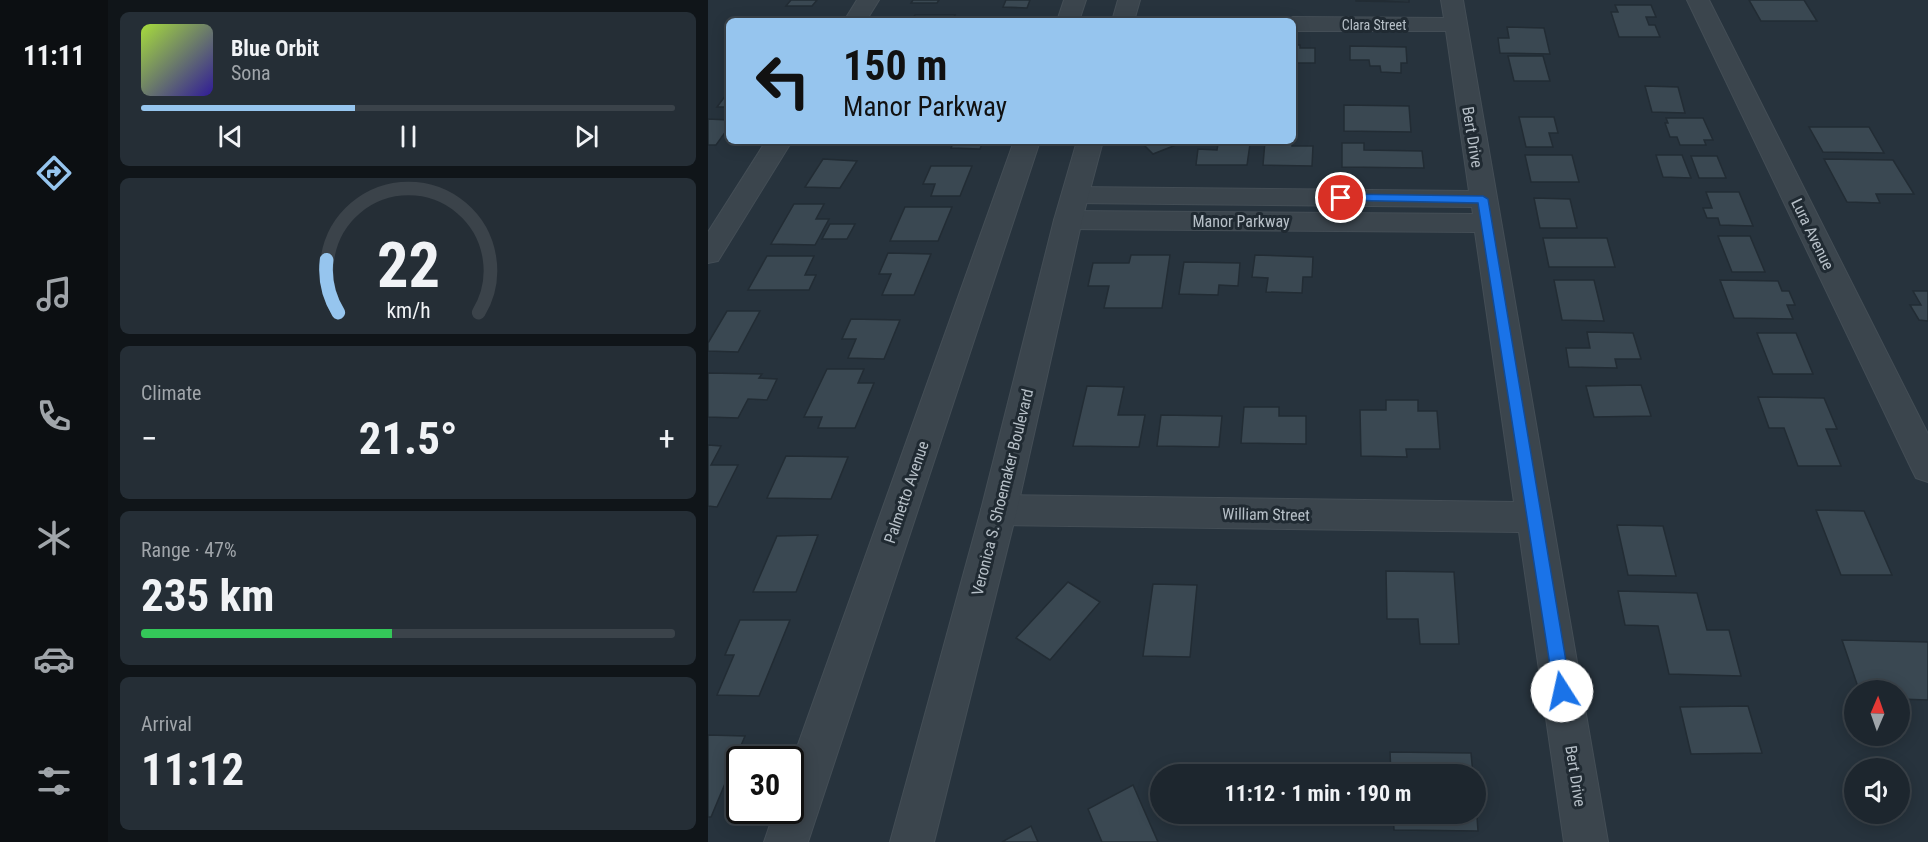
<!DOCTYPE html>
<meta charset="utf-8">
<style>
:root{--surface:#1d262e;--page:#252e36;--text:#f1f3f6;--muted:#a0a5aa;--line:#3b434a;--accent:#96c5ee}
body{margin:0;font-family:"Roboto Condensed",sans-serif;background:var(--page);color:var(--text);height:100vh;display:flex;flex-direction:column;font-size:22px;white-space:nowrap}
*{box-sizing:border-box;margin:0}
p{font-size:20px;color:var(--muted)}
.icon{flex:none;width:33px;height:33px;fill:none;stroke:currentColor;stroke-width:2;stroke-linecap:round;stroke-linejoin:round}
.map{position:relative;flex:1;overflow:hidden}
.drawer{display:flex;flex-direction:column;gap:12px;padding:12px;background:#101519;width:600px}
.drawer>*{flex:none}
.banner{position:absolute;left:18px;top:18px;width:570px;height:126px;border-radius:9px;box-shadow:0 3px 15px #0003,0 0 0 2px var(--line);background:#96c5ee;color:#111;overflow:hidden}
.needle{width:39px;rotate:2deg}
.fabs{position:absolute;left:1136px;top:680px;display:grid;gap:12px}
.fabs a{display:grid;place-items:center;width:66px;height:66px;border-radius:50%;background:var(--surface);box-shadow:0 3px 15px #0003,0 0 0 2px var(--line);font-size:30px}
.speed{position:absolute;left:18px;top:746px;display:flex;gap:12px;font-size:30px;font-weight:700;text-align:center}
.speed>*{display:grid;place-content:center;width:78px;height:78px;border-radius:50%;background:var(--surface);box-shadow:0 3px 15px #0003,0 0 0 2px var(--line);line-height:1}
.speed .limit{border:3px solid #111;border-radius:9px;background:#fff;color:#111}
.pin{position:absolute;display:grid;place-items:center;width:51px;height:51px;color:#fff;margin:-26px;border:3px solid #fff;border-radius:50%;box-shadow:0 2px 6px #0007}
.me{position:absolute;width:66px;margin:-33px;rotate:350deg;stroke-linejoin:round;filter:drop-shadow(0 0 4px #0008)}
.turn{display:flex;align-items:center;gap:21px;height:126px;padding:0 18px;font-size:27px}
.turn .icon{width:78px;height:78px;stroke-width:2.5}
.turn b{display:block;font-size:42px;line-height:51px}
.big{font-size:45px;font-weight:700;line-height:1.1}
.drawer .card{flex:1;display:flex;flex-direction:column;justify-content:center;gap:9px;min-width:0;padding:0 21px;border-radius:9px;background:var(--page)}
.drawer .dial{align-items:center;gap:0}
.dial svg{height:156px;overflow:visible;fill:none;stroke:var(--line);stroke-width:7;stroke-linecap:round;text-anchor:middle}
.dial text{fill:var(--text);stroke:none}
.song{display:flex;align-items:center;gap:18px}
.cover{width:72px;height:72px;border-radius:9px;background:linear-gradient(135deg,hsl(80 70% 55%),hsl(250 70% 35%))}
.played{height:6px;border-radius:3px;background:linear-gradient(90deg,var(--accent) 40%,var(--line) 40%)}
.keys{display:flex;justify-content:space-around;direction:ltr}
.heat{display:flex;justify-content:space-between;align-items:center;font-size:33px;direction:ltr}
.charge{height:9px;border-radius:4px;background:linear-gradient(90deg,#34c759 47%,var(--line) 0)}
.trip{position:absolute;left:442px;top:764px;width:336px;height:60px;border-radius:30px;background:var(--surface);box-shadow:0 3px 15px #0003,0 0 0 2px var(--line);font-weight:700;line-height:60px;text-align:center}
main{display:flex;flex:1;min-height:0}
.dock{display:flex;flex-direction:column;width:108px;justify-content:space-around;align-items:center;background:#0c0f12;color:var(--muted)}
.dock .icon{width:42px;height:42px}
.dock .on{color:var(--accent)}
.dock b{font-size:27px;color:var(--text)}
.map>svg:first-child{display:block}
</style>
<main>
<nav class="dock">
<b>11:11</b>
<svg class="icon on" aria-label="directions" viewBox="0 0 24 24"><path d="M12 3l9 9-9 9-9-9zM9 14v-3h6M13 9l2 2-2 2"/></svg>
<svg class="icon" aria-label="music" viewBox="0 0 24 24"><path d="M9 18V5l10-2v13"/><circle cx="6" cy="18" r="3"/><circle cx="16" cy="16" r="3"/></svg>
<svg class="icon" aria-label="phone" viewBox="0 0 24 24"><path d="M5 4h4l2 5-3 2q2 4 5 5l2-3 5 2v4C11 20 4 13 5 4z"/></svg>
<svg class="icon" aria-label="climate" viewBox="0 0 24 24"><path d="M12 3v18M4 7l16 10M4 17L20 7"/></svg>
<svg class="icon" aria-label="car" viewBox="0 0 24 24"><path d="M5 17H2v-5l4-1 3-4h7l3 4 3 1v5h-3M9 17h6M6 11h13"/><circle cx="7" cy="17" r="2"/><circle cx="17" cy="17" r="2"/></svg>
<svg class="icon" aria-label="filters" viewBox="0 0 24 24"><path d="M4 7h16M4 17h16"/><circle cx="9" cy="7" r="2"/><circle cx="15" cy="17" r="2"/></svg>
</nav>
<section class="drawer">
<div class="card">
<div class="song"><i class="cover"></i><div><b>Blue Orbit</b><p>Sona</p></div></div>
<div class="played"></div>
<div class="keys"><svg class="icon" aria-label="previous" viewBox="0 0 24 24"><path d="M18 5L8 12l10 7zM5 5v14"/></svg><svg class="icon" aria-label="pause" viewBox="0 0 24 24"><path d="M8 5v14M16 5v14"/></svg><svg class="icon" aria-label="next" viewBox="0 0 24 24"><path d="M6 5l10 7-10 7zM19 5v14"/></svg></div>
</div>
<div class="card dial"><svg viewBox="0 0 100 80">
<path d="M14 69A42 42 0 1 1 86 69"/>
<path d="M14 69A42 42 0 0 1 8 42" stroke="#96c5ee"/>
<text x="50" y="56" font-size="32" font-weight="700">22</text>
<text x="50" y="72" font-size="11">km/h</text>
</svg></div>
<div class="card"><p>Climate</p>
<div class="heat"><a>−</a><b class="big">21.5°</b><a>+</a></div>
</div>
<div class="card"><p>Range · 47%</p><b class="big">235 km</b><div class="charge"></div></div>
<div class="card"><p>Arrival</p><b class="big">11:12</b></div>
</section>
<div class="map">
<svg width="1220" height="842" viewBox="0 0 1220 842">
<rect width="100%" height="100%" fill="#27333d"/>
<g fill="#3a4852" stroke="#222c34" stroke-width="1.5">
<path d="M83,0h26l-5,6h-26z"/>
<path d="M205,0h26l-2,3h-26z"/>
<path d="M298,0h24l-3,8 -24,-1z"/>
<path d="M648,0h53v2l-53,-1z"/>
<path d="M1041,0h55l13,21h-56z"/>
<path d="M907,5h36l5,12h-10l3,8h6l5,12h-41l-8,-25h7z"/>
<path d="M207,15h40l-3,6h-41z"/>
<path d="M68,18h32l-2,3h-33z"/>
<path d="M276,18h38l-1,3h-38z"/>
<path d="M799,27l37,1 6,26 -50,-1 -2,-15h11z"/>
<path d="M585,45h7v3h15v15h-22z"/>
<path d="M642,46l56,1 1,16h-6v10l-20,-1 -1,-6h-10l-1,-6h-19z"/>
<path d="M800,56h35l7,25h-36z"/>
<path d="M937,86l33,1 7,26 -33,-1z"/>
<path d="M21,91v16h-12z"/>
<path d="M636,105l65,1 2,26 -67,-1z"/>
<path d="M811,117h35l4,16h-9l4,14h-27z"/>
<path d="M958,118h37l10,22h-9l2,5h-26l-3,-8h-7l-5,-14h3z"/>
<path d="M0,119l21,1v7l-13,18h-8z"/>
<path d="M1101,127h60l15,26 -61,-1z"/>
<path d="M127,141h29l-2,3h-29z"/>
<path d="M246,141h29l-3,8 -29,-1z"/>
<path d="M432,141h38l3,2 -28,11z"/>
<path d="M557,141h27v5h21l-1,20 -49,-1z"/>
<path d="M634,143h22v7l58,1 2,17 -82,-1z"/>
<path d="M510,144h32l-3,21h-51l2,-16 19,1z"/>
<path d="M817,155h47l7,27h-48z"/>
<path d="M948,155h26l9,23 -28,-1z"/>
<path d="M983,156h26l9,22h-27z"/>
<path d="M115,159l34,2 -17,27 -35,-1z"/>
<path d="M1116,159l69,1 21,34h-38l4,9 -33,-1z"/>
<path d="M223,166h41l-12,30h-29l4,-12h-12z"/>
<path d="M998,192h33l14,34 -33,-1 -2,-7h-11l-4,-10h9z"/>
<path d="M826,198l36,1 7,29h-37z"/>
<path d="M86,204h30l-8,15h13l-14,26 -44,-1z"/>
<path d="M197,207h47l-14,34h-48z"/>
<path d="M122,224h25l-8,15h-25z"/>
<path d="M1010,236h32l15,36h-33z"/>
<path d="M835,238h64l8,29h-66z"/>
<path d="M180,253l43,1 -17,41h-32l9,-21h-12z"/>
<path d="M423,255h39l-8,53h-58l5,-22h-21l5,-23h36z"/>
<path d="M547,255l58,2 -1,20h-9l-1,16 -36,-1 2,-14 -16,-1z"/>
<path d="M59,256h47l-9,19h11l-7,15h-61z"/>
<path d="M476,262l56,1 -2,23 -19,-1 -1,10 -39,-1z"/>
<path d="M846,280h40l10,41 -42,-1z"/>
<path d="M1012,280l58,1 4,10h7l6,14h-8l6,14 -59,-1z"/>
<path d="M1205,291h15v30l-9,-1 -9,-15h11z"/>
<path d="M19,311h33l-22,41 -30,-1v-8z"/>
<path d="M143,319l49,1 -16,39 -36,-1 8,-19h-14z"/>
<path d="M879,332l46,1 8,26h-26l2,9 -48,-1 -3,-19h24z"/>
<path d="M1049,333h39l17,41h-40z"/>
<path d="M119,369h37l-6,14h16l-19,45h-37l4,-11h-18z"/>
<path d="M0,373l54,1 -3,4 18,1 -10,21 -19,-1 -10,19 -30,-1z"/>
<path d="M933,385l10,31 -57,1 -8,-31z"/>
<path d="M379,386l37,1 -6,28h27l-6,32 -66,-1z"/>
<path d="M1050,397l66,1 13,31h-11l15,37h-43l-14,-38h-15z"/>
<path d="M678,400h32v11h19l3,38h-34l1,8 -46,-1 -1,-46h26z"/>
<path d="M536,407h35v9h27v28l-65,-1z"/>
<path d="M453,415l61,1 -3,31 -62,-1z"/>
<path d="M0,445l13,1 -10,19h27l-21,42 -9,-1z"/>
<path d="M78,456l62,1 -17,42 -64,-1z"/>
<path d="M1108,510l48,1 28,64h-51z"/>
<path d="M909,525l46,1 13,50 -48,-1z"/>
<path d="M110,535l-22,57h-43l24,-56z"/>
<path d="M678,571l68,1 5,72h-39l-2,-25h-31z"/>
<path d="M360,582l32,20 -50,58 -34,-22z"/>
<path d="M445,584l44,1 -7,72 -47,-1z"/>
<path d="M910,591l79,2 10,37h22l12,46 -72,-2 -11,-48 -33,-1z"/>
<path d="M32,620h50l-31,76 -42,-1 17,-40h-9z"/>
<path d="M1134,640l86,2v58l-29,-1v-9h-40z"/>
<path d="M1040,706l14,47 -71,1 -11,-47z"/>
<path d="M0,735l37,1 -34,81h-3z"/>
<path d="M682,752l81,1 2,21h-82z"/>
<path d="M425,785l25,57h-56l-14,-33z"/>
<path d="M768,803l2,28 -84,-1 -1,-17h83z"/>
<path d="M323,826l7,16h-36z"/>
</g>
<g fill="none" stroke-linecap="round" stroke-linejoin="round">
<g stroke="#444e56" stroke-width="2">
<g id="minor">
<path d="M149,0h22l-13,21h-22z"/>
<path d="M356,0h22l-7,21h-22z"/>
<path d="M733,0h22l145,842h-44l-45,-310 -520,-7 -13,-5 -5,-10 5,-10 13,-5 515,7 -39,-270 -407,-3 -10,-3 -4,-6 4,-6 10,-3 405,3 -1,-7 -397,-4 -9,-2 -4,-6 4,-6 9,-2 394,4 -23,-160h-153v-10h-9l9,-4 151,1z"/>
<path d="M979,0h22l219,434v48l-12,-4 -5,-10z"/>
<path d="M58,141h26l-74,120 -10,2v-31z"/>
<path d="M306,141h26l-232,701h-44l11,-32h15v-43z"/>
</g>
</g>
<g stroke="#444e56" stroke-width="2">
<g id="tertiary">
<path d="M410,0h22l-6,21h-22z"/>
<path d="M369,141h26l-21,79 -65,290 -83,332h-44l91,-332 73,-290z"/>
</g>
</g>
<use href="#minor" fill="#3b454d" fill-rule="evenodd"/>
<use href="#tertiary" fill="#3b454d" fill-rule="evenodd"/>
</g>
<path fill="#1a73e8" stroke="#114b97" stroke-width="1.5" d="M633,194l142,2 5,3 83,492 -3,6 -6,2 -6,-2 -2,-6 -76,-488 -141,-3v-5z"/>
<g text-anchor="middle" stroke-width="6" stroke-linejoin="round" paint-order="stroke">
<g font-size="14" fill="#b7c0c8" stroke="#202a32">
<text x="666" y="30">Clara Street</text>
</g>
<g font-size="16" fill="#b7c0c8" stroke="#202a32">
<text transform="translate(765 137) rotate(81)" y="6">Bert Drive</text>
<text x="533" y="227">Manor Parkway</text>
<text transform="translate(1105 234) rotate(64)" y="6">Lura Avenue</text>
<text transform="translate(198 492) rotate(-71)" y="6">Palmetto Avenue</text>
<text transform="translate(294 492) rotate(-76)" y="6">Veronica S. Shoemaker Boulevard</text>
<text transform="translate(558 514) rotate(1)" y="6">William Street</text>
<text transform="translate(868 776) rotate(81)" y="6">Bert Drive</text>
</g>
</g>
</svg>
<div class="fabs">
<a><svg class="needle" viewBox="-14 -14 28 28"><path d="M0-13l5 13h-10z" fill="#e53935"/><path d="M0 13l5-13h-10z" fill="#a0a5aa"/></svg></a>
<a><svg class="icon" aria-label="sound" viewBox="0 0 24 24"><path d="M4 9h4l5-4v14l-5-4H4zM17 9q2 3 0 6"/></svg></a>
</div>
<div class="speed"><div class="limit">30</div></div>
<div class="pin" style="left:633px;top:198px;background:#d93025"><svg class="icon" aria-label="arrive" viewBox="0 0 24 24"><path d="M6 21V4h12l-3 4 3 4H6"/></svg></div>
<svg class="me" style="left:854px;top:691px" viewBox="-20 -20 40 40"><circle r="19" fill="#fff"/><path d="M0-13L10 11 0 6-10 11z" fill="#1a73e8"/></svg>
<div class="trip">11:12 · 1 min · 190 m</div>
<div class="banner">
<div class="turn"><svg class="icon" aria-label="left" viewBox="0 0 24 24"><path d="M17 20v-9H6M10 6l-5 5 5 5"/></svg><div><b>150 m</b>Manor Parkway</div></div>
</div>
</div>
</main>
